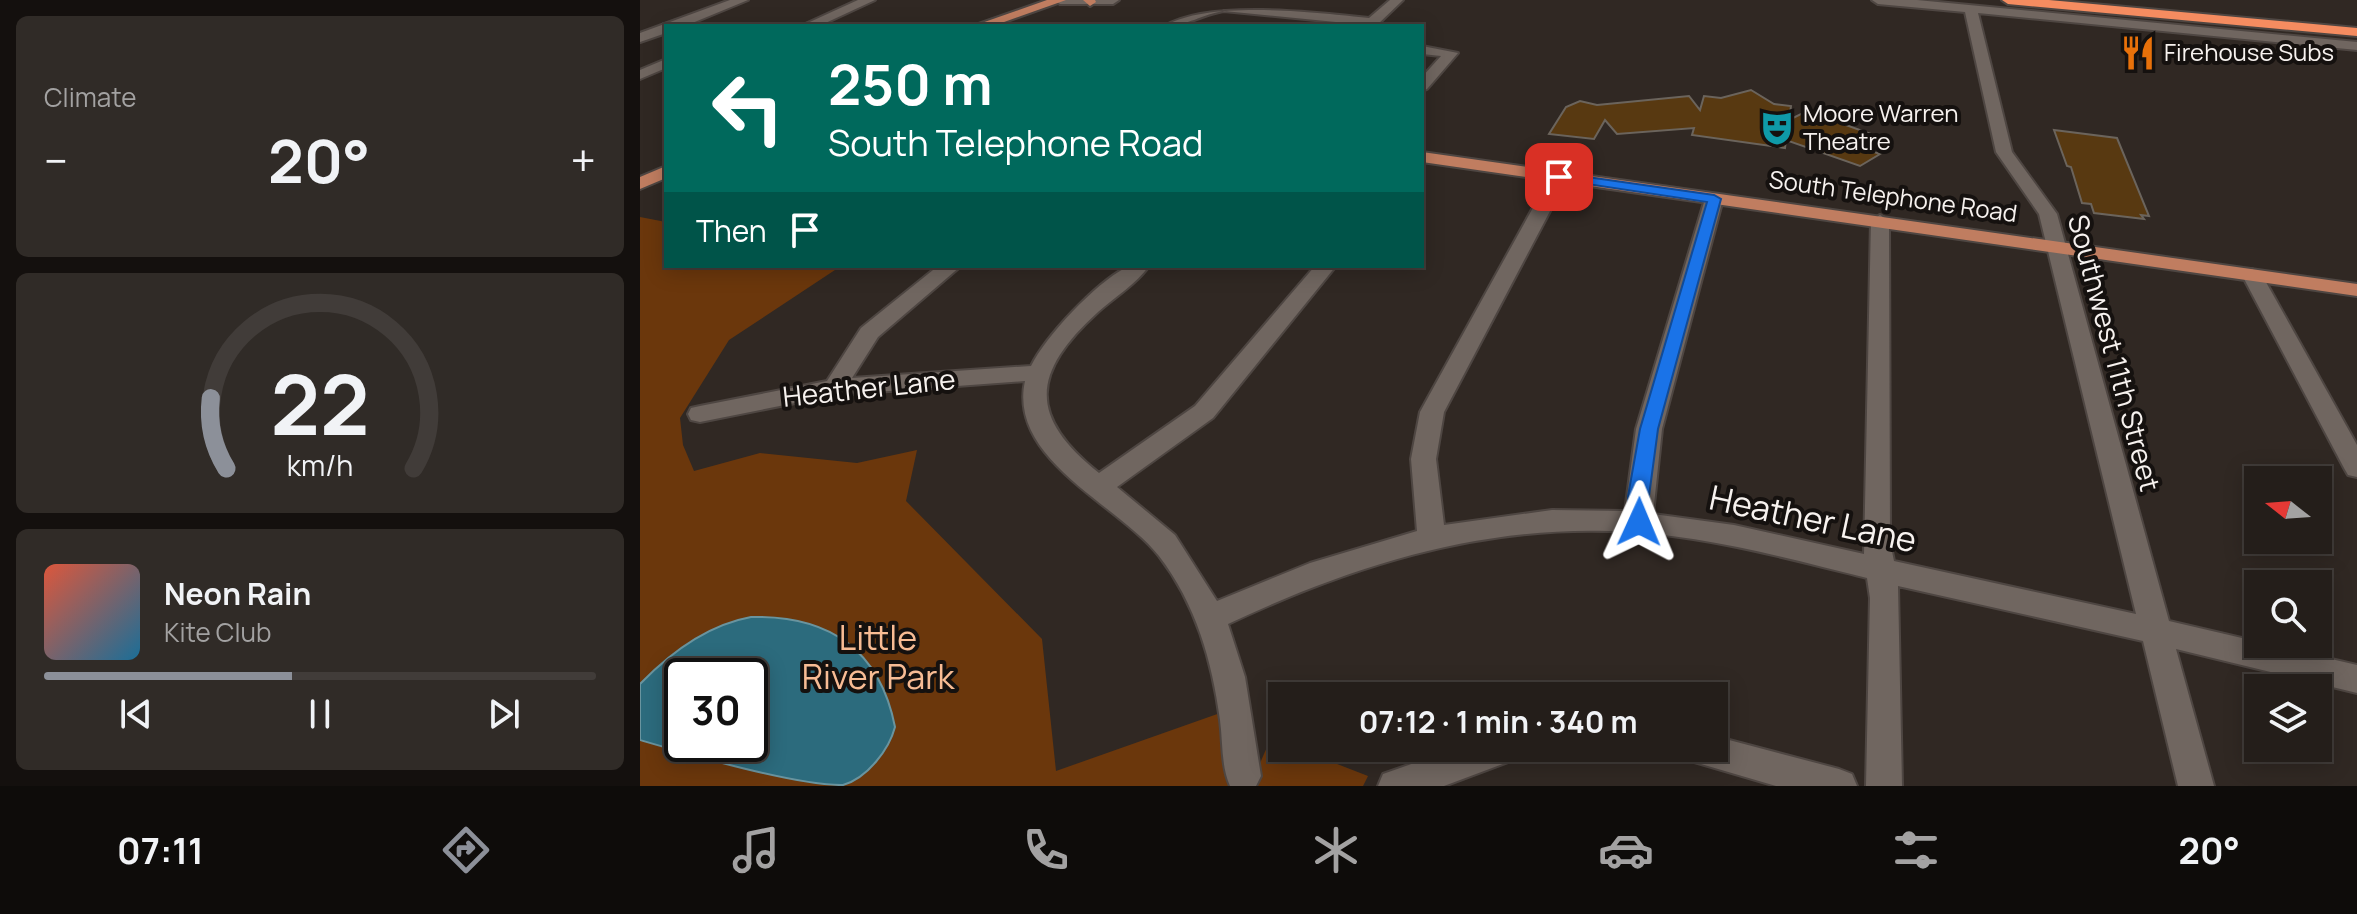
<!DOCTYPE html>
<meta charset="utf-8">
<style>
:root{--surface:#241e1a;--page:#302b27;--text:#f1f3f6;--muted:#a3a2a2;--line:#413c39;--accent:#8c9099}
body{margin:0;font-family:Manrope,sans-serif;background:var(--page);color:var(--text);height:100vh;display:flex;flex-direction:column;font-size:30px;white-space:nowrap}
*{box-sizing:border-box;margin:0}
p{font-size:26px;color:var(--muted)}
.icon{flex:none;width:44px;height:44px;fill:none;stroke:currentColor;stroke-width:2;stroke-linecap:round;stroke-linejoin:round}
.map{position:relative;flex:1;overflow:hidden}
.sheet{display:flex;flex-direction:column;gap:16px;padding:16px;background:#14100e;width:640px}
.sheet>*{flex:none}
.banner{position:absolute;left:24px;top:24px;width:760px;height:244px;border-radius:0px;box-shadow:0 4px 20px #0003,0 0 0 2px var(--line);background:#00695c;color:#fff;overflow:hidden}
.needle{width:52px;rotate:287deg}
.controls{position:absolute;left:1604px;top:466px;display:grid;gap:16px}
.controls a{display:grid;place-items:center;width:88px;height:88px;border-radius:0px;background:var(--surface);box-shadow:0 4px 20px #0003,0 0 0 2px var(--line);font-size:40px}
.speed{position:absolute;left:24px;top:658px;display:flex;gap:16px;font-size:40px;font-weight:700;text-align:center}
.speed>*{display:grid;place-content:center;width:104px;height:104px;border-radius:50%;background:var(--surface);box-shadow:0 4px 20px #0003,0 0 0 2px var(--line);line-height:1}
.speed .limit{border:4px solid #111;border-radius:12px;background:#fff;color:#111}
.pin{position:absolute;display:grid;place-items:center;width:68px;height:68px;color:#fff;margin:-34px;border-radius:16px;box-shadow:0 4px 12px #0006}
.me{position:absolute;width:88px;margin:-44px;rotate:1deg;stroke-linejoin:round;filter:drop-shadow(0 0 6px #0008)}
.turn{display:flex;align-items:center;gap:28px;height:168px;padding:0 32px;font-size:36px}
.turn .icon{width:104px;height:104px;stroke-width:2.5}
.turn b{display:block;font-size:56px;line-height:68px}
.then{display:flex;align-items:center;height:76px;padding:0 32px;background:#0003;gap:16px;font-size:30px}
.big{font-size:60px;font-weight:700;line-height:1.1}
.sheet .card{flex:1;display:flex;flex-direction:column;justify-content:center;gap:12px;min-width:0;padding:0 28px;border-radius:12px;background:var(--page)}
.sheet .dial{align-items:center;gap:0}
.dial svg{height:208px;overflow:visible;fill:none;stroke:var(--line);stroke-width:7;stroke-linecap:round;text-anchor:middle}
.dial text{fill:var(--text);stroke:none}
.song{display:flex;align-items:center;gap:24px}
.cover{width:96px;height:96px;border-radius:12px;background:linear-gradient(135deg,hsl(10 70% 55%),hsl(200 70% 35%))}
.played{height:8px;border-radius:4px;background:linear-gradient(90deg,var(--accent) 45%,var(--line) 45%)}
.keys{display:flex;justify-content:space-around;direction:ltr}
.heat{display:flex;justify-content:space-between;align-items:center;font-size:44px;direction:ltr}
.trip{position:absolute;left:628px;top:682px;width:460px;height:80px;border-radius:0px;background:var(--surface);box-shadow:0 4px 20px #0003,0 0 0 2px var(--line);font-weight:700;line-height:80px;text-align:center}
.menu{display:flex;height:128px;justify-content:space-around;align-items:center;background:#0e0c0a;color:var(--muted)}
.menu .icon{width:56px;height:56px}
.menu .active{color:var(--accent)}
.menu b{font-size:36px;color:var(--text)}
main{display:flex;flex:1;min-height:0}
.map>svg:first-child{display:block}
</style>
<main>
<section class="sheet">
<div class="card"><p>Climate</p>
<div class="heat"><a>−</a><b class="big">20°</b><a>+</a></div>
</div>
<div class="card dial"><svg viewBox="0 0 100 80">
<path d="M14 69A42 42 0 1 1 86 69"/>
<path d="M14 69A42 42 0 0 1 8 42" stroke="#8c9099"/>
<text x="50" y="56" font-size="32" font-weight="700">22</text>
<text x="50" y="72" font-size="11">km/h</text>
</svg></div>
<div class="card">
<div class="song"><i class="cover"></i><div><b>Neon Rain</b><p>Kite Club</p></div></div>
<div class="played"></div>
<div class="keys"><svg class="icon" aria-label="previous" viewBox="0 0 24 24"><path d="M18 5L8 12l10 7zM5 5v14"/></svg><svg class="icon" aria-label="pause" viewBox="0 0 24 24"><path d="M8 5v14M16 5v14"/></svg><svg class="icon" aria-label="next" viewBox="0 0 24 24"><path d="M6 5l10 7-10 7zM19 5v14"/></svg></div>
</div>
</section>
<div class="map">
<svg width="1717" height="786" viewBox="0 0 1717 786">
<rect width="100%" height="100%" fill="#302823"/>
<g fill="#6b370c" fill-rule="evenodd">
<path d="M0,217l26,5v44h175l-112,74 -49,78 3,27 11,26 66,-18 97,10 60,-13 -11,51 136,138 14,132 167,-59 17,74h-600zM42,676h68v68h-68z"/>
<path d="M631,738l11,5v5h14l72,28 -5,10h-113z"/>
</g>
<path fill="#2c6b7d" stroke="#69949f" stroke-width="2" fill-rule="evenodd" d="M111,617c78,-2 129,33 144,110 -6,23 -28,51 -52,58 -46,1 -155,-31 -203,-45v-56c31,-32 67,-59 111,-67zM42,676h68v68h-68z"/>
<g fill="#583911" stroke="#6b645c" stroke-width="2">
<path d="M1111,90l23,14 17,2 -2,14 18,-9 78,28 -17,11 12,4 -20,12 -74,-26 -1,8 -93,-13 2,-7 -77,6 -12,-14 -11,19 -45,-5 17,-27 14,-6 17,4 92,-9 11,14 4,-14 17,2z"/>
<path d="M1414,130l63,8 32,78 -8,-1 3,4 -50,-6 -3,-9 -9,-1 -11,-36 -4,-1z"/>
</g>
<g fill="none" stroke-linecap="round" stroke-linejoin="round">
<g stroke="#4e4642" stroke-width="4">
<g id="minor">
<path d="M90,0h18l-63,26h-19v7l-26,9v-9z"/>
<path d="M218,0h17l-56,26h-18z"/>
<path d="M414,0h65l-6,4h-53z"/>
<path d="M750,0h13l-27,26 -152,-15c-21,3 -37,15 -59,15 42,-26 150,-14 204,-8z"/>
<path d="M1232,0h45l440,42v8l-379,-37 34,139 45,62 112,407 188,44v28l-181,-44 38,137h-36l-35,-145 -245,-55 4,200h-36l4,-188 -3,-20c-84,-21 -171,-45 -258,-47 -135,-4 -260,36 -381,93l17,53 16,99 -5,10h-26c-9,-20 -7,-44 -10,-66 -8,-59 -24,-116 -61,-164 -41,-52 -151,-96 -134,-175l-190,14 -135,27 -9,-2 -3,-6 3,-6 9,-2 127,-25 34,-53 77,-62h23l-83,71 -26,41 179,-12c15,-30 64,-82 94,-98 6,-4 17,-2 24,-2 -13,18 -34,31 -51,46 -66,60 -71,104 1,161l96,-67 120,-140h21l-123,152 -96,69 58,48 42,66 93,-38 107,-32 -6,-72 9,-47 130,-235 9,-5 9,5 -124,235 -8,47 8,66 108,-15 73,1 11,-82 69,-230 9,-5 9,5 -61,230 -9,85 81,11 130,29 7,-333 9,-6 9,6 1,321 4,19 242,53 -97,-400 -43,-62 -31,-140 -87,-8z"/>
<path d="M782,46l36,7 -31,36 -5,2v-14l19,-21 -19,-2z"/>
<path d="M26,59v9l-26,11v-9z"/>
<path d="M1612,269l10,6 95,170v32l-9,-2 -4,-7 -102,-193z"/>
<path d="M1074,736l125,33 13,5 5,12h-81l-92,-27 -5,-11h35z"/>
<path d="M817,748h64l-5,11 -72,27h-66l5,-12z"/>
</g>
</g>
<g stroke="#4e4642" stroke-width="4">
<g id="major">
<path d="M407,0h19l-73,26h-20z"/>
<path d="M443,0h12l1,2 -6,4z"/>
<path d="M782,152l935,132v12l-935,-134z"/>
<path d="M26,166v12l-26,11v-12z"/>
</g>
</g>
<g stroke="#4e4642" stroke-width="4">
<path id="highway" d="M1362,0h47l308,28v8l-349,-32z"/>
</g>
<use href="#minor" fill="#706660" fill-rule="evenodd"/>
<use href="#major" fill="#c07d60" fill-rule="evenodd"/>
<use href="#highway" fill="#f58c60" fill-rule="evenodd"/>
</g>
<path fill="#1a73e8" stroke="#114b97" stroke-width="2" d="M919,173l155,22 7,4 -63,230 -9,67 1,26 -11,8 -10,-8 -1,-26 12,-67 67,-227 -153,-23v-5z"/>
<defs>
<g id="restaurant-bare" transform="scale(2.76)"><path d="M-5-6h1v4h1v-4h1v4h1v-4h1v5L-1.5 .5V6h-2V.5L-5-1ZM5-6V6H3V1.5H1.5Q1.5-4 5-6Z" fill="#e8710a" stroke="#15110f" stroke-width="2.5" paint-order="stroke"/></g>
<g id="theatre-bare" transform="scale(2.76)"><path d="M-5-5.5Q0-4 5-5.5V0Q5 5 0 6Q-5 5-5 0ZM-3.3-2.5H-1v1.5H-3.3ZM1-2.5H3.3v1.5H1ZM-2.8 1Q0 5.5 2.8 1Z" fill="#0f9aa8" stroke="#15110f" stroke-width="2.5" paint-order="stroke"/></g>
</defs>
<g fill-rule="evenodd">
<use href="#restaurant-bare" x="1498" y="53"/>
<use href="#theatre-bare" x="1137" y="128"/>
</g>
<g text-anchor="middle" stroke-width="8" stroke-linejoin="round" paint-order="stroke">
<g font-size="24" fill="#f7f2ef" stroke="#15110f" text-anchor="start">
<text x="1524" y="61">Firehouse Subs</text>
<text x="1163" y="122">Moore Warren<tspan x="1163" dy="28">Theatre</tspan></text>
</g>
<g font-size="24" fill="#f7f2ef" stroke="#15110f">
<text transform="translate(1253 197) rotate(8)" y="8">South Telephone Road</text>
</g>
<g font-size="28" fill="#f7f2ef" stroke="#15110f">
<text transform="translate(1474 353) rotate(75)" y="10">Southwest 11th Street</text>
<text transform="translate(229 388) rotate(-6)" y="10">Heather Lane</text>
</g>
<g font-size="34" fill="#f7f2ef" stroke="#15110f">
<text transform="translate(1173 519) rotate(12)" y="12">Heather Lane</text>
</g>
<g font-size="34" fill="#f8bc94" stroke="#15110f">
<text x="238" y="650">Little<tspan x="238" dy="39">River Park</tspan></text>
</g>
</g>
</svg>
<div class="controls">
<a><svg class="needle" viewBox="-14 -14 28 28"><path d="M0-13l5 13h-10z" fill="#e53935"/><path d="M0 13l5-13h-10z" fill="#a3a2a2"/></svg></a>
<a><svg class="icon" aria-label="search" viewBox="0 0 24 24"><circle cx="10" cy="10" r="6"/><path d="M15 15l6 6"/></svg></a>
<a><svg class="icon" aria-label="layers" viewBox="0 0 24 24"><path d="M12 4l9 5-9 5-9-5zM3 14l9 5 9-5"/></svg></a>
</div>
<div class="speed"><div class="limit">30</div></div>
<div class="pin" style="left:919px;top:177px;background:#d93025"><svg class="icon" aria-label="arrive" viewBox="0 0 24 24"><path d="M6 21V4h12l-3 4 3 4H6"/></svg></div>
<svg class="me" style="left:999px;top:522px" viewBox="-20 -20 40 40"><path d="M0-17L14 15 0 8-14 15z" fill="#1a73e8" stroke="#fff" stroke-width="4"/></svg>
<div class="trip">07:12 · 1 min · 340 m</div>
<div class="banner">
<div class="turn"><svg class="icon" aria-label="left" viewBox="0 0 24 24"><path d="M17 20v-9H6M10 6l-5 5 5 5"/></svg><div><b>250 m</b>South Telephone Road</div></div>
<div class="then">Then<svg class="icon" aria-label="arrive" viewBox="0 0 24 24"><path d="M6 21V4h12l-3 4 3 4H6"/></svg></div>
</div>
</div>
</main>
<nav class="menu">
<b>07:11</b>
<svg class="icon active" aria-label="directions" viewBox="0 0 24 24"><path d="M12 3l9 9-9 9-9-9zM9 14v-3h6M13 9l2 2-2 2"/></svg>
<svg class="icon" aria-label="music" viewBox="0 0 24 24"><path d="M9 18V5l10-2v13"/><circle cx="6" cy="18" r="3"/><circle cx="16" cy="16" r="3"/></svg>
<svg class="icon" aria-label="phone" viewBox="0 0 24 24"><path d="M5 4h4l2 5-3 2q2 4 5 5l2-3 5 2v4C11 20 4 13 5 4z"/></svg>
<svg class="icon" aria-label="climate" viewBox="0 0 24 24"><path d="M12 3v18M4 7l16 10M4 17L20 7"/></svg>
<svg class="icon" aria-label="car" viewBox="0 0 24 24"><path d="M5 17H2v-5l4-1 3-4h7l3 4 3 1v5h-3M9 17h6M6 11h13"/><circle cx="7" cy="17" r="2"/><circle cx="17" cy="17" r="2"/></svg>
<svg class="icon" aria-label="filters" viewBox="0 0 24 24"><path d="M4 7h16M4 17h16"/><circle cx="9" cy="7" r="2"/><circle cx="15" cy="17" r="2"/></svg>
<b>20°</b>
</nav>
